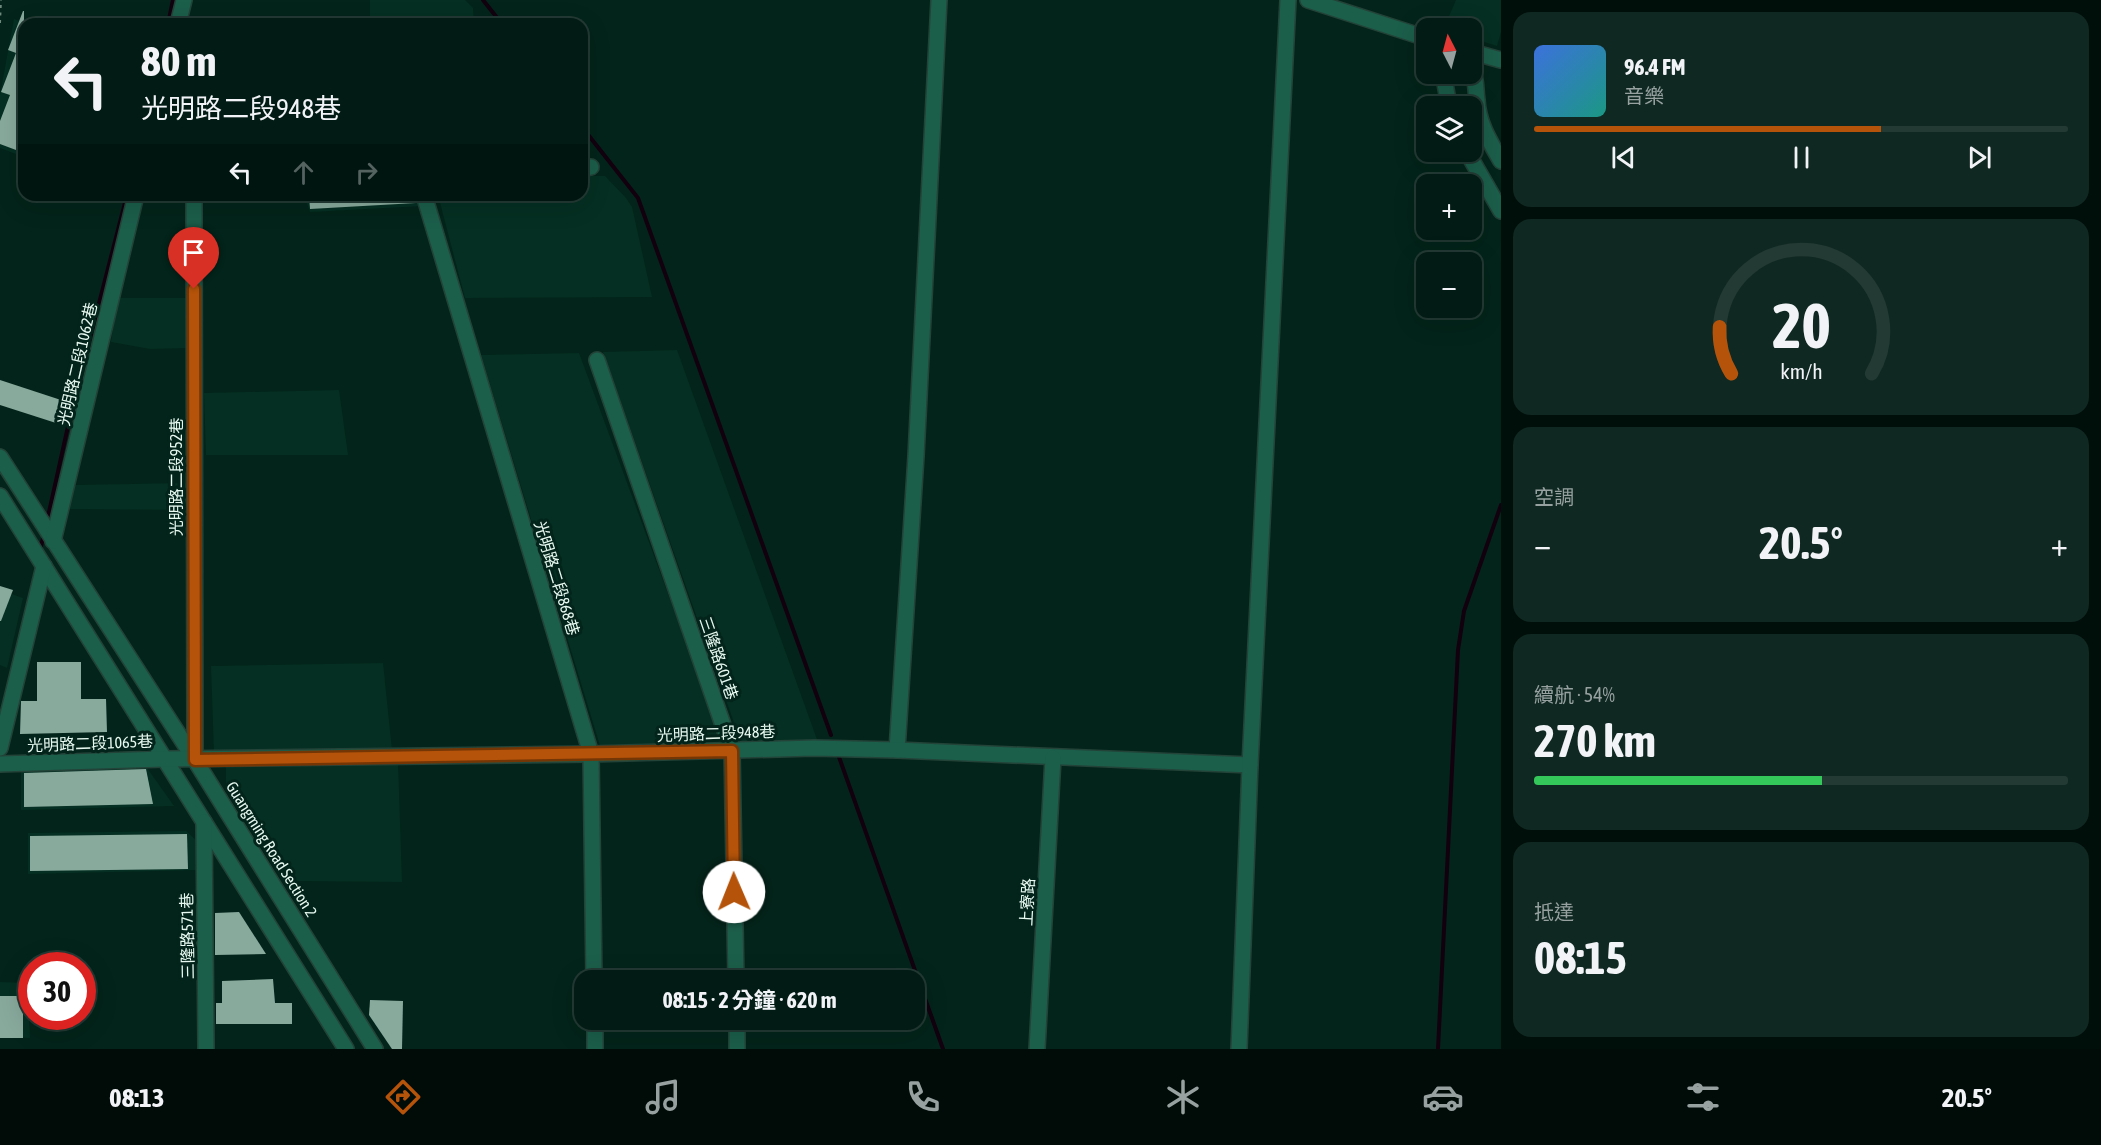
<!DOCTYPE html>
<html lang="zh-TW">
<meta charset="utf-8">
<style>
:root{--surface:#021b14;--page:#102822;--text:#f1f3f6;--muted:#96a1a0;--line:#233934;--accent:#b45309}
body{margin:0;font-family:"Asap Condensed","Noto Sans TC",sans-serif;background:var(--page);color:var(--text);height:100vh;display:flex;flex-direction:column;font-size:22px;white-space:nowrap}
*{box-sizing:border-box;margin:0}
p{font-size:20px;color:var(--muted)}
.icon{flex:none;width:33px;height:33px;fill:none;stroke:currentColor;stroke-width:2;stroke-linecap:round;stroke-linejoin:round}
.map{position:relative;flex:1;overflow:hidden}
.details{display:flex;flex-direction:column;gap:12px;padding:12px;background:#010f0b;width:600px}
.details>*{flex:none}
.top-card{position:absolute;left:18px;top:18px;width:570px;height:183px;border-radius:18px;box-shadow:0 6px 24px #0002,0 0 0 2px var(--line);background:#021b14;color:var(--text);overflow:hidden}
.needle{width:39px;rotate:354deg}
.controls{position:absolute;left:1416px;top:18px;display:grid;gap:12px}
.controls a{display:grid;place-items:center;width:66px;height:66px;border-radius:12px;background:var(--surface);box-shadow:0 6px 24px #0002,0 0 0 2px var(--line);font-size:30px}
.speed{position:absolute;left:18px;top:952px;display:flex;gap:12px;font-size:30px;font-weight:700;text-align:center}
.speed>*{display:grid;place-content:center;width:78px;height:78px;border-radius:50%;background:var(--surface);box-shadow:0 6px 24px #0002,0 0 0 2px var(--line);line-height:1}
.speed .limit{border:9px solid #d22;background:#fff;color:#111}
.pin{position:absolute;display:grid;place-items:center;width:51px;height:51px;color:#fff;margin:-62px -26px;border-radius:50% 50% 50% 0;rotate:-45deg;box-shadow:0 0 6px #0007}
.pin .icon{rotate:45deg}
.me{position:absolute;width:66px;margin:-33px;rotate:359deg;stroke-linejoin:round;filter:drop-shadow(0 0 4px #0008)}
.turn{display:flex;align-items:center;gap:21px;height:126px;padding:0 24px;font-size:27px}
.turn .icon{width:78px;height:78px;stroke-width:2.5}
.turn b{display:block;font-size:42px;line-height:51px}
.lanes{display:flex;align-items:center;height:57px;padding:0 24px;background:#0003;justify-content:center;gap:30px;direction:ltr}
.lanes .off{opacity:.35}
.big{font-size:45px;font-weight:700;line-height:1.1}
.details .tile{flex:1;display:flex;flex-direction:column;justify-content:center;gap:9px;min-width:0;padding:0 21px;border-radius:18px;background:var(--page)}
.details .dial{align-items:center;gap:0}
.dial svg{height:156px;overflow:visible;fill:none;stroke:var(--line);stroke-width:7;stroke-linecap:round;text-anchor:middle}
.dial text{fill:var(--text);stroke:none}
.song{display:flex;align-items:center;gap:18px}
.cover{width:72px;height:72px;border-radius:9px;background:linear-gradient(135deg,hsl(220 70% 55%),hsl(170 70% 35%))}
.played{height:6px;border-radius:3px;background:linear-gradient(90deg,var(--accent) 65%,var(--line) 65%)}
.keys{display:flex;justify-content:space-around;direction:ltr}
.heat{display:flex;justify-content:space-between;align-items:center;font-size:33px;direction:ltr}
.charge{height:9px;border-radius:4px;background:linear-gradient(90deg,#34c759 54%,var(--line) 0)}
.trip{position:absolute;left:574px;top:970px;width:351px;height:60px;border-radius:18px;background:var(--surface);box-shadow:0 6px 24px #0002,0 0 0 2px var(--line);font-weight:700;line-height:60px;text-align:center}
.dock{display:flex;height:96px;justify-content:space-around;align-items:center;background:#010b08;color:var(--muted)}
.dock .icon{width:42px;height:42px}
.dock .on{color:var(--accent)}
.dock b{font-size:27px;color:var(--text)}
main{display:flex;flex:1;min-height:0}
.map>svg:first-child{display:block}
</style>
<main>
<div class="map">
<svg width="1501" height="1049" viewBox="0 0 1501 1049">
<rect width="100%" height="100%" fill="#03241a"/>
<g fill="#052f22">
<path d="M370,0h95l8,8 1,16h-104z"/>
<path d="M1456,0h45v32l-4,14 -25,-8v-10h-28z"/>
<path d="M14,19l14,5h-4v133l-24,-9v-53z"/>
<path d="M582,176h23l21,22 6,9 20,90 -187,1 -27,-103h144z"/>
<path d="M304,195h116l3,11 -113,6z"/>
<path d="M117,298h74l-3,50 -38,1 -39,-7z"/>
<path d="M677,350l142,395 -76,3 -140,-396z"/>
<path d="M579,353l145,392 -122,7 -121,-397z"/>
<path d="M339,390l9,65h-142l-2,-62z"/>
<path d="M187,483l8,27 -129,-1 7,-24z"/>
<path d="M0,590l23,8 -16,70 -7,-3z"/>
<path d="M383,663l9,87 -178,3 -3,-87z"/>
<path d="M398,763l4,119 -111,-1 -65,-95v-20z"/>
<path d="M147,768l27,38 -153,4v-39z"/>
<path d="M186,831l11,10 2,29 -171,4v-41z"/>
<path d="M0,982l28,1 2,55 -30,-1z"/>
</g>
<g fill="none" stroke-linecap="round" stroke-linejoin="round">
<g stroke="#12000f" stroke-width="4">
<path d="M483,0l19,24"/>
<path d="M168,24l5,-24"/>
<path d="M582,127l56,71 193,537"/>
<path d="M47,521l26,-117 54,-209"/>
<path d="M40,550l4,-16"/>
<path d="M839,757l104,292"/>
<path d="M1438,1049l20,-399 6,-39 37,-106"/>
</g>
</g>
<g fill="#88aa9d">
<path d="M23,11h1v142l-24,-9v-23l10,-26 -9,-3 15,-39 -8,-3z"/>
<path d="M309,195h105l2,8 -106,6z"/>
<path d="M0,380l64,21 -8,22 -56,-18z"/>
<path d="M0,586l13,4 -12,31h-1z"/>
<path d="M37,662h44v37h25l1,33 -87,2 1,-33h16z"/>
<path d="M146,769l7,35 -129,3v-34z"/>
<path d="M187,834l1,35 -158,2v-35z"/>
<path d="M239,912l27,42 -51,1v-42z"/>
<path d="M273,979l2,24h17v21h-76v-21h6v-22z"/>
<rect x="0" y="996" width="23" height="42"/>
<path d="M370,1000l33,1 -1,48h-10l-23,-34z"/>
</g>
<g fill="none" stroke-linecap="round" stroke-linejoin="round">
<g stroke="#234238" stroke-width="18">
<g id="minor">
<path d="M1308,0l118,38"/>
<path d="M178,24l6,-24"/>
<path d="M1472,52l29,8"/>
<path d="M1472,69c5,13 3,17 5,31 1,23 13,42 24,61"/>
<path d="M1447,74l-3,4 5,28"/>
<path d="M1467,152l34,59"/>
<path d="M582,168l9,-1"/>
<path d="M194,195l1,564"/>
<path d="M424,195l167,559 3,227"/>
<path d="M597,360l135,391 4,230"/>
<path d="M0,457l195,303 180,289"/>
<path d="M0,496l346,553"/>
<path d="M53,541l83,-346"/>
<path d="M0,748l44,-182"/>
<path d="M897,750l19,-294 23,-456"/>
<path d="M0,764l164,-5 427,-5 223,-6 83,2 353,15"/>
<path d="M204,822l2,227"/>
<path d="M595,1020v29"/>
<path d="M737,1020v29"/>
<path d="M1037,1049l16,-291"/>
<path d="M1239,1049l11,-284 38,-765"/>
</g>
</g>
<path stroke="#6f897f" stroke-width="2" stroke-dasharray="3 4.5" stroke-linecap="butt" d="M0,23l1,-23"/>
<use href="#minor" stroke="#1b5e4a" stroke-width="15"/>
</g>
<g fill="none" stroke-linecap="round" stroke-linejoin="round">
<g stroke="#753606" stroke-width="15">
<path id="route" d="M194,289l1,471 537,-9 2,141"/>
</g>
<use href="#route" stroke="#b45309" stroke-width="10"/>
</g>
<g text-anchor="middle" stroke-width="6" stroke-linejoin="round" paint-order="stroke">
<g font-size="16" fill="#e7f9f1" stroke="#03241a">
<text transform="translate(77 364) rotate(-77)" y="6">光明路二段1062巷</text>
<text transform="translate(176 477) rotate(-90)" y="6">光明路二段952巷</text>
<text transform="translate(557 578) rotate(73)" y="6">光明路二段868巷</text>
<text transform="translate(719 658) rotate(71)" y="6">三隆路601巷</text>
<text transform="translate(716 733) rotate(-2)" y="6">光明路二段948巷</text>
<text transform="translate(90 743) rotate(-2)" y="6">光明路二段1065巷</text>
<text transform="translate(272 849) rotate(58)" y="6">Guangming Road Section 2</text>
<text transform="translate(1027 902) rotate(-87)" y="6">上寮路</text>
<text transform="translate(187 936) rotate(-91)" y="6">三隆路571巷</text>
</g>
</g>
</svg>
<div class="controls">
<a><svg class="needle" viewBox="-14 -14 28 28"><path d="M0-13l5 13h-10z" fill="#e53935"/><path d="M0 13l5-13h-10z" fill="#96a1a0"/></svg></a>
<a><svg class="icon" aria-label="layers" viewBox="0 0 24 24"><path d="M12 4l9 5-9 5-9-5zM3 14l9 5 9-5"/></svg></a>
<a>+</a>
<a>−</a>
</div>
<div class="speed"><div class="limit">30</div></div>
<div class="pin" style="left:194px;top:289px;background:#d93025"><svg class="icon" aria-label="arrive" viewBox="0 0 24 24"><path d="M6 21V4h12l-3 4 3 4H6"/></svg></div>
<svg class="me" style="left:734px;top:892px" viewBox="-20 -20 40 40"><circle r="19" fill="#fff"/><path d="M0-13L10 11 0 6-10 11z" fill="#b45309"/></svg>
<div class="trip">08:15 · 2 分鐘 · 620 m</div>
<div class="top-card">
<div class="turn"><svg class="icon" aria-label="left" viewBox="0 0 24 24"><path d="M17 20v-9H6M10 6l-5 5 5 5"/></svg><div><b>80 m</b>光明路二段948巷</div></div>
<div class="lanes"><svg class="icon" aria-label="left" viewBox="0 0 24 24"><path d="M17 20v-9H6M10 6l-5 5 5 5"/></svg><svg class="icon off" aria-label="ahead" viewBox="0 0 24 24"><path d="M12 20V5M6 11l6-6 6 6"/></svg><svg class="icon off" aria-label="right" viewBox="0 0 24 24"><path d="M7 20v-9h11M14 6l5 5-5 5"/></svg></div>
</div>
</div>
<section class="details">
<div class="tile">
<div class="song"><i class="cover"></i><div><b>96.4 FM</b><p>音樂</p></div></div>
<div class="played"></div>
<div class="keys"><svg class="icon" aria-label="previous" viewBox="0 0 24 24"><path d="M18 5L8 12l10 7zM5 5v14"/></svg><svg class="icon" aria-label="pause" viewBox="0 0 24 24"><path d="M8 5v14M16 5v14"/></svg><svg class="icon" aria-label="next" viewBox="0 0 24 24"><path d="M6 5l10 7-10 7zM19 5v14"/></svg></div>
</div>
<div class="tile dial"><svg viewBox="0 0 100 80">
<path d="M14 69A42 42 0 1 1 86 69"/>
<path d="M14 69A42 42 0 0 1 8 45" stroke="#b45309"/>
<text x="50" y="56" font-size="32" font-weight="700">20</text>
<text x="50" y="72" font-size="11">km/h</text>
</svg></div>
<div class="tile"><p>空調</p>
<div class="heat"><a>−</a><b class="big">20.5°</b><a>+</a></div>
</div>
<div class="tile"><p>續航 · 54%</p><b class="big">270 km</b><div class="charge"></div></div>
<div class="tile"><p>抵達</p><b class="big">08:15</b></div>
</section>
</main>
<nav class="dock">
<b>08:13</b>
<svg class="icon on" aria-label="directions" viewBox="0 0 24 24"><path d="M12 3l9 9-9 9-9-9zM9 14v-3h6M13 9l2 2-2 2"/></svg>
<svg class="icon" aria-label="music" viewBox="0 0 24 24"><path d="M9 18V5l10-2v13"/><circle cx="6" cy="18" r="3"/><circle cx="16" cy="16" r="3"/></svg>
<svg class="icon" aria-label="phone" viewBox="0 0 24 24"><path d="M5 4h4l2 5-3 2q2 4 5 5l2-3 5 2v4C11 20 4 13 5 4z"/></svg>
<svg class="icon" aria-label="climate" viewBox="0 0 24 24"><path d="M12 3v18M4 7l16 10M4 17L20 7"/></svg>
<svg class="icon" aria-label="car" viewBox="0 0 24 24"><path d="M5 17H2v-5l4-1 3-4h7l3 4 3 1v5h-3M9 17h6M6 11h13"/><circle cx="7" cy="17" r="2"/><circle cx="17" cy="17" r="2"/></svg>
<svg class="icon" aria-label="filters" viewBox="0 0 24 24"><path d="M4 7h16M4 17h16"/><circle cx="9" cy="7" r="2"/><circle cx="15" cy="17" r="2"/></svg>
<b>20.5°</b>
</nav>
